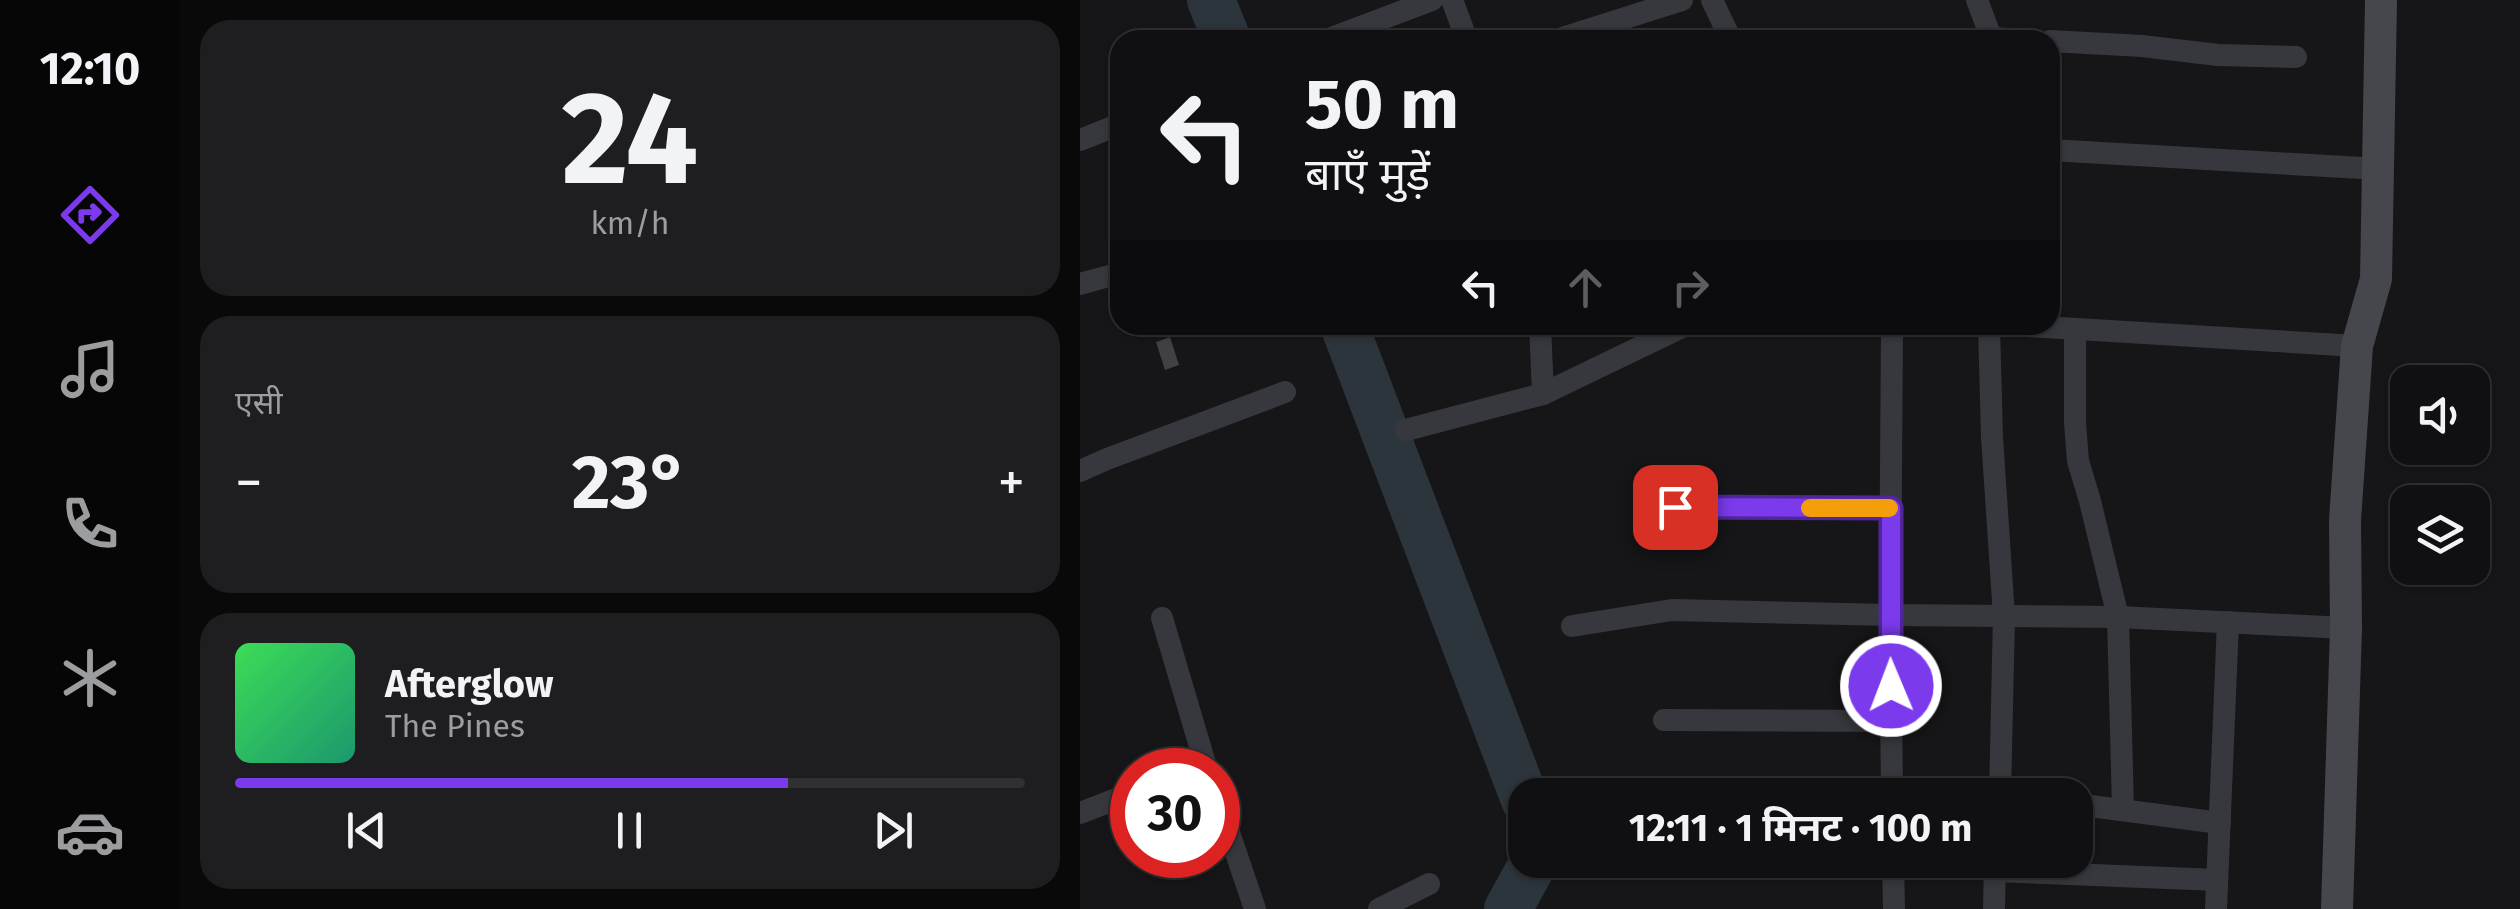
<!DOCTYPE html>
<html lang="hi">
<meta charset="utf-8">
<style>
:root{--surface:#101012;--page:#1e1e20;--text:#f1f3f6;--muted:#9c9d9f;--line:#303032;--accent:#7c3aed}
body{margin:0;font-family:"Fira Sans","Noto Sans Devanagari",sans-serif;background:var(--page);color:var(--text);height:100vh;display:flex;flex-direction:column;font-size:38px;white-space:nowrap}
*{box-sizing:border-box;margin:0}
p{font-size:32px;color:var(--muted)}
.icon{flex:none;width:55px;height:55px;fill:none;stroke:currentColor;stroke-width:2;stroke-linecap:round;stroke-linejoin:round}
.map{position:relative;flex:1;overflow:hidden}
.sheet{display:flex;flex-direction:column;gap:20px;padding:20px;background:#09090a;width:900px}
.sheet>*{flex:none}
.banner{position:absolute;left:30px;top:30px;width:950px;height:305px;border-radius:30px;box-shadow:0 2px 8px #0004,0 0 0 2px var(--line);background:#101012;color:var(--text);overflow:hidden}
.buttons{position:absolute;left:1310px;top:365px;display:grid;gap:20px}
.buttons a{display:grid;place-items:center;width:100px;height:100px;border-radius:20px;background:var(--surface);box-shadow:0 2px 8px #0004,0 0 0 2px var(--line);font-size:50px}
.speed{position:absolute;left:30px;top:748px;display:flex;gap:20px;font-size:50px;font-weight:700;text-align:center}
.speed>*{display:grid;place-content:center;width:130px;height:130px;border-radius:50%;background:var(--surface);box-shadow:0 2px 8px #0004,0 0 0 2px var(--line);line-height:1}
.speed .limit{border:15px solid #d22;background:#fff;color:#111}
.pin{position:absolute;display:grid;place-items:center;width:85px;height:85px;color:#fff;margin:-42px;border-radius:20px;box-shadow:0 5px 15px #0006}
.me{position:absolute;width:110px;margin:-55px;rotate:359deg;stroke-linejoin:round;filter:drop-shadow(0 0 8px #0008)}
.turn{display:flex;align-items:center;gap:35px;height:210px;padding:0 30px;font-size:45px}
.turn .icon{width:130px;height:130px;stroke-width:2.5}
.turn b{display:block;font-size:70px;line-height:85px}
.lanes{display:flex;align-items:center;height:95px;padding:0 30px;background:#0003;justify-content:center;gap:50px;direction:ltr}
.lanes .off{opacity:.35}
.big{font-size:75px;font-weight:700;line-height:1.1}
.sheet .tile{flex:1;display:flex;flex-direction:column;justify-content:center;gap:15px;min-width:0;padding:0 35px;border-radius:30px;background:var(--page)}
.sheet .dial{align-items:center;gap:0}
.dial b{font-size:130px;line-height:1}
.song{display:flex;align-items:center;gap:30px}
.cover{width:120px;height:120px;border-radius:15px;background:linear-gradient(135deg,hsl(130 70% 55%),hsl(160 70% 35%))}
.played{height:10px;border-radius:5px;background:linear-gradient(90deg,var(--accent) 70%,var(--line) 70%)}
.keys{display:flex;justify-content:space-around;direction:ltr}
.heat{display:flex;justify-content:space-between;align-items:center;font-size:55px;direction:ltr}
.trip{position:absolute;left:428px;top:778px;width:585px;height:100px;border-radius:30px;background:var(--surface);box-shadow:0 2px 8px #0004,0 0 0 2px var(--line);font-weight:700;line-height:100px;text-align:center}
main{display:flex;flex:1;min-height:0}
.tab-bar{display:flex;flex-direction:column;width:180px;justify-content:space-around;align-items:center;background:#060607;color:var(--muted)}
.tab-bar .icon{width:70px;height:70px}
.tab-bar .current{color:var(--accent)}
.tab-bar b{font-size:45px;color:var(--text)}
.map>svg:first-child{display:block}
</style>
<main>
<nav class="tab-bar">
<b>12:10</b>
<svg class="icon current" aria-label="directions" viewBox="0 0 24 24"><path d="M12 3l9 9-9 9-9-9zM9 14v-3h6M13 9l2 2-2 2"/></svg>
<svg class="icon" aria-label="music" viewBox="0 0 24 24"><path d="M9 18V5l10-2v13"/><circle cx="6" cy="18" r="3"/><circle cx="16" cy="16" r="3"/></svg>
<svg class="icon" aria-label="phone" viewBox="0 0 24 24"><path d="M5 4h4l2 5-3 2q2 4 5 5l2-3 5 2v4C11 20 4 13 5 4z"/></svg>
<svg class="icon" aria-label="climate" viewBox="0 0 24 24"><path d="M12 3v18M4 7l16 10M4 17L20 7"/></svg>
<svg class="icon" aria-label="car" viewBox="0 0 24 24"><path d="M5 17H2v-5l4-1 3-4h7l3 4 3 1v5h-3M9 17h6M6 11h13"/><circle cx="7" cy="17" r="2"/><circle cx="17" cy="17" r="2"/></svg>
</nav>
<section class="sheet">
<div class="tile dial"><b>24</b><p>km/h</p></div>
<div class="tile"><p>एसी</p>
<div class="heat"><a>−</a><b class="big">23°</b><a>+</a></div>
</div>
<div class="tile">
<div class="song"><i class="cover"></i><div><b>Afterglow</b><p>The Pines</p></div></div>
<div class="played"></div>
<div class="keys"><svg class="icon" aria-label="previous" viewBox="0 0 24 24"><path d="M18 5L8 12l10 7zM5 5v14"/></svg><svg class="icon" aria-label="pause" viewBox="0 0 24 24"><path d="M8 5v14M16 5v14"/></svg><svg class="icon" aria-label="next" viewBox="0 0 24 24"><path d="M6 5l10 7-10 7zM19 5v14"/></svg></div>
</div>
</section>
<div class="map">
<svg width="1440" height="909" viewBox="0 0 1440 909">
<rect width="100%" height="100%" fill="#161618"/>
<g fill="none" stroke-linecap="round" stroke-linejoin="round">
<g stroke="#2c353c" stroke-width="48">
<path d="M131,0l16,40"/>
<path d="M264,325l181,475"/>
<path d="M428,909l27,-49"/>
</g>
</g>
<path fill="#404145" d="M90,337l9,28 -14,5 -9,-28z"/>
<g fill="none" stroke-linecap="round" stroke-linejoin="round">
<g stroke="#37383d" stroke-width="22">
<path d="M372,0l15,40"/>
<path d="M632,0l19,40"/>
<path d="M897,0l15,40"/>
<path d="M246,40l106,-40"/>
<path d="M476,40l126,-40"/>
<path d="M905,40l7,-2 36,2"/>
<path d="M970,41l92,5 76,9 78,2"/>
<path d="M0,140l40,-16"/>
<path d="M970,150l329,19"/>
<path d="M0,284l40,-11"/>
<path d="M460,325l3,69"/>
<path d="M909,325l3,112 12,179 -4,179"/>
<path d="M931,325l346,21"/>
<path d="M995,329v94l3,38 12,40 28,116 5,191"/>
<path d="M326,430l137,-36 143,-69"/>
<path d="M0,471l27,-12 178,-67"/>
<path d="M595,507l216,2"/>
<path d="M82,618l45,152"/>
<path d="M492,626l100,-16 218,5 228,2 228,11"/>
<path d="M584,720l227,1"/>
<path d="M812,795l-2,-180 2,-290"/>
<path d="M138,800l37,109"/>
<path d="M995,804l145,19"/>
<path d="M0,813l52,-20"/>
<path d="M813,860l1,49"/>
<path d="M914,871l223,9"/>
<path d="M299,909l50,-25"/>
<path d="M914,909l1,-49"/>
<path d="M1136,909l12,-287"/>
</g>
<path stroke="#45474d" stroke-width="32" d="M1257,909l9,-281 -1,-108 12,-174 19,-67 5,-279"/>
</g>
<g fill="none" stroke-linecap="round" stroke-linejoin="round">
<g stroke="#51269a" stroke-width="25">
<path id="route" d="M595,507l216,1v178"/>
</g>
<use href="#route" stroke="#7c3aed" stroke-width="18"/>
<path stroke="#f59e0b" stroke-width="18" d="M730,508h79"/>
</g>
</svg>
<div class="buttons">
<a><svg class="icon" aria-label="sound" viewBox="0 0 24 24"><path d="M4 9h4l5-4v14l-5-4H4zM17 9q2 3 0 6"/></svg></a>
<a><svg class="icon" aria-label="layers" viewBox="0 0 24 24"><path d="M12 4l9 5-9 5-9-5zM3 14l9 5 9-5"/></svg></a>
</div>
<div class="speed"><div class="limit">30</div></div>
<div class="pin" style="left:595px;top:507px;background:#d93025"><svg class="icon" aria-label="arrive" viewBox="0 0 24 24"><path d="M6 21V4h12l-3 4 3 4H6"/></svg></div>
<svg class="me" style="left:811px;top:686px" viewBox="-20 -20 40 40"><circle r="17" fill="#7c3aed" stroke="#fff" stroke-width="3"/><path d="M0-11L8 9 0 5-8 9z" fill="#fff"/></svg>
<div class="trip">12:11 · 1 मिनट · 100 m</div>
<div class="banner">
<div class="turn"><svg class="icon" aria-label="left" viewBox="0 0 24 24"><path d="M17 20v-9H6M10 6l-5 5 5 5"/></svg><div><b>50 m</b>बाएँ मुड़ें</div></div>
<div class="lanes"><svg class="icon" aria-label="left" viewBox="0 0 24 24"><path d="M17 20v-9H6M10 6l-5 5 5 5"/></svg><svg class="icon off" aria-label="ahead" viewBox="0 0 24 24"><path d="M12 20V5M6 11l6-6 6 6"/></svg><svg class="icon off" aria-label="right" viewBox="0 0 24 24"><path d="M7 20v-9h11M14 6l5 5-5 5"/></svg></div>
</div>
</div>
</main>
